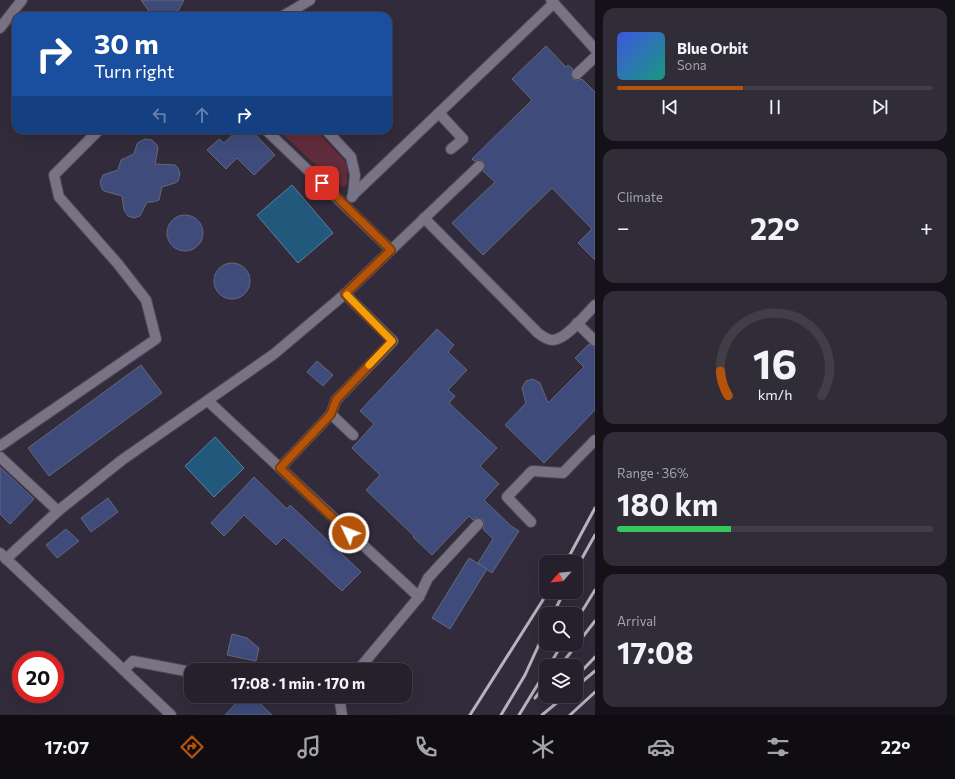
<!DOCTYPE html>
<meta charset="utf-8">
<style>
:root{--surface:#25202c;--page:#312d38;--text:#f1f3f6;--muted:#a3a3a9;--line:#423e48;--accent:#b45309}
body{margin:0;font-family:Commissioner,sans-serif;background:var(--page);color:var(--text);height:100vh;display:flex;flex-direction:column;font-size:15px;white-space:nowrap}
*{box-sizing:border-box;margin:0}
p{font-size:13px;color:var(--muted)}
.icon{flex:none;width:22px;height:22px;fill:none;stroke:currentColor;stroke-width:2;stroke-linecap:round;stroke-linejoin:round}
.map{position:relative;flex:1;overflow:hidden}
.sheet{display:flex;flex-direction:column;gap:8px;padding:8px;background:#141218;width:360px}
.sheet>*{flex:none}
.top-card{position:absolute;left:12px;top:12px;width:380px;height:122px;border-radius:12px;box-shadow:0 4px 16px #0002,0 0 0 1px var(--line);background:#1a4fa0;color:#fff;overflow:hidden}
.needle{width:26px;rotate:243deg}
.tools{position:absolute;left:539px;top:555px;display:grid;gap:8px}
.tools a{display:grid;place-items:center;width:44px;height:44px;border-radius:8px;background:var(--surface);box-shadow:0 4px 16px #0002,0 0 0 1px var(--line);font-size:20px}
.speed{position:absolute;left:12px;top:651px;display:flex;gap:8px;font-size:20px;font-weight:700;text-align:center}
.speed>*{display:grid;place-content:center;width:52px;height:52px;border-radius:50%;background:var(--surface);box-shadow:0 4px 16px #0002,0 0 0 1px var(--line);line-height:1}
.speed .limit{border:6px solid #d22;background:#fff;color:#111}
.pin{position:absolute;display:grid;place-items:center;width:34px;height:34px;color:#fff;margin:-17px;border-radius:8px;box-shadow:0 2px 6px #0006}
.me{position:absolute;width:44px;margin:-22px;rotate:313deg;stroke-linejoin:round;filter:drop-shadow(0 0 3px #0008)}
.turn{display:flex;align-items:center;gap:14px;height:84px;padding:0 16px;font-size:18px}
.turn .icon{width:52px;height:52px;stroke-width:2.5}
.turn b{display:block;font-size:28px;line-height:34px}
.lanes{display:flex;align-items:center;height:38px;padding:0 16px;background:#0003;justify-content:center;gap:20px;direction:ltr}
.lanes .off{opacity:.35}
.big{font-size:30px;font-weight:700;line-height:1.1}
.sheet .card{flex:1;display:flex;flex-direction:column;justify-content:center;gap:6px;min-width:0;padding:0 14px;border-radius:12px;background:var(--page)}
.sheet .dial{align-items:center;gap:0}
.dial svg{height:104px;overflow:visible;fill:none;stroke:var(--line);stroke-width:7;stroke-linecap:round;text-anchor:middle}
.dial text{fill:var(--text);stroke:none}
.song{display:flex;align-items:center;gap:12px}
.cover{width:48px;height:48px;border-radius:6px;background:linear-gradient(135deg,hsl(230 70% 55%),hsl(170 70% 35%))}
.played{height:4px;border-radius:2px;background:linear-gradient(90deg,var(--accent) 40%,var(--line) 40%)}
.keys{display:flex;justify-content:space-around;direction:ltr}
.heat{display:flex;justify-content:space-between;align-items:center;font-size:22px;direction:ltr}
.charge{height:6px;border-radius:3px;background:linear-gradient(90deg,#34c759 36%,var(--line) 0)}
.trip{position:absolute;left:184px;top:663px;width:228px;height:40px;border-radius:12px;background:var(--surface);box-shadow:0 4px 16px #0002,0 0 0 1px var(--line);font-weight:700;line-height:40px;text-align:center}
.dock{display:flex;height:64px;justify-content:space-around;align-items:center;background:#0f0d12;color:var(--muted)}
.dock .icon{width:28px;height:28px}
.dock .selected{color:var(--accent)}
.dock b{font-size:18px;color:var(--text)}
main{display:flex;flex:1;min-height:0}
.map>svg:first-child{display:block}
</style>
<main>
<div class="map">
<svg width="595" height="715" viewBox="0 0 595 715">
<rect width="100%" height="100%" fill="#312b3b"/>
<path fill="#612c3b" d="M278,130h38l29,31 2,5v18l-4,3 -9,-5z"/>
<g fill="#21587b" stroke="#5d829e">
<path d="M292,185l41,48 -35,30 -41,-48z"/>
<path d="M215,437l29,31 -30,29 -29,-31z"/>
</g>
<g fill="#3e4b7b" stroke="#63697b">
<path d="M141,0h43l-7,13 -5,3h-17l-4,-2z"/>
<path d="M546,46l20,21 2,-2 5,4 -2,6 2,4 5,1 4,-1 13,13v168l-17,-17 14,-14 -40,-41 -69,67 -31,-32 43,-41 -12,-11 2,-6 -2,-4 -5,-1 -4,1 -2,-2 60,-59 -20,-21z"/>
<path d="M238,130h13l24,25 -21,20 -17,-17 -11,11 -19,-19 12,-11 5,4z"/>
<path d="M145,139l7,1 5,5 1,4 -3,15 20,1 3,3 2,6 -2,7 -3,2 -13,4 -3,13 -6,2h-6l-7,14 -6,2 -6,-2 -4,-6 -2,-14 -18,-5 -2,-2 -2,-7 3,-7 15,-5 3,-10 13,-6 3,-10 2,-2z"/>
<circle cx="185" cy="233" r="18"/>
<circle cx="232" cy="281" r="18"/>
<path d="M437,329l17,16 -6,7 19,18 -19,20 7,6 -6,7 48,45 -17,18 19,18 -15,16 27,26 8,5 -27,42 -14,-10 15,-24 -10,-10 1,-7 -2,-3 -6,-1 -3,2 -4,-4 -37,39 -19,-18 1,-1 -48,-46 14,-15 -28,-27 22,-24 -14,-13z"/>
<path d="M589,344l6,3v63l-51,53 -39,-38 21,-22 -4,-15 4,-7 7,-2 7,4 8,20 36,-36 -9,-9z"/>
<path d="M317,361l16,14 -10,11 -16,-14z"/>
<path d="M141,365l21,28 -113,83 -21,-28z"/>
<path d="M0,467l34,32 -24,25 -10,-10z"/>
<path d="M254,477l33,32 3,-4 71,67 -19,19 -58,-54 -8,8 -32,-30 -20,21 -13,-13z"/>
<path d="M108,498l10,14 -27,20 -10,-14z"/>
<path d="M66,529l13,12 -22,17 -11,-13z"/>
<path d="M469,558l18,11 -37,60 -18,-11z"/>
<path d="M232,634l15,4 12,10 -3,13 -29,-6z"/>
<path d="M243,696h9l20,19h-47z"/>
</g>
<g fill="none" stroke-linecap="round" stroke-linejoin="round">
<g stroke="#4f4957" stroke-width="12">
<g id="lane">
<path d="M551,0l44,49"/>
<path d="M283,16l27,-16"/>
<path d="M577,74l18,-17"/>
<path d="M439,113l24,26 -12,10"/>
<path d="M326,130l25,27 4,18 -2,20 -1,2"/>
<path d="M353,195l201,-192"/>
<path d="M424,218l114,115c4,3 9,7 14,7 13,1 34,-26 43,-35"/>
<path d="M391,250l88,-84"/>
<path d="M577,323l18,18"/>
<path d="M208,401l72,67 51,-54 5,-14 57,-59 -48,-47"/>
<path d="M331,414l22,21"/>
<path d="M0,446l156,-107 -10,-39 -28,-36 -59,-67 -5,-22 45,-45"/>
<path d="M0,457l58,54 -52,48"/>
<path d="M280,468l139,129"/>
<path d="M58,511l64,-51 152,-106 71,-60 46,-44 -125,-120"/>
<path d="M531,522l-24,-25 25,-26 31,2 32,-33"/>
<path d="M124,670l9,-9 58,11"/>
<path d="M358,670l61,-73 9,-19 50,-54"/>
<path d="M339,696l3,19"/>
</g>
</g>
<g stroke="#4f4957" stroke-width="12">
<path id="street" d="M0,553l171,162"/>
</g>
<g stroke="#4f4957" stroke-width="12">
<path id="secondary" d="M0,28l22,-28"/>
</g>
<use href="#lane" stroke="#797386" stroke-width="10"/>
<use href="#street" stroke="#797386" stroke-width="10"/>
<use href="#secondary" stroke="#797386" stroke-width="10"/>
<g stroke="#b6b2be" stroke-width="3">
<path d="M566,562l29,-54"/>
<path d="M576,569l19,-34"/>
<path d="M553,614l11,-22"/>
<path d="M576,621l19,-31"/>
<path d="M549,666l13,-22"/>
<path d="M560,666l35,-45"/>
<path d="M576,677l19,-20"/>
<path d="M576,687l19,-16"/>
<path d="M535,698l11,-14"/>
<path d="M470,715l78,-123"/>
<path d="M501,715l24,-40 21,-46"/>
<path d="M519,715l27,-44"/>
<path d="M542,715l23,-19"/>
<path d="M570,715l25,-23"/>
</g>
</g>
<g fill="none" stroke-linecap="round" stroke-linejoin="round">
<g stroke="#753606" stroke-width="10">
<path id="route" d="M322,183l69,67 -46,44 47,47 -56,59 -5,14 -51,54 69,65"/>
</g>
<use href="#route" stroke="#b45309" stroke-width="7"/>
<path stroke="#f59e0b" stroke-width="7" d="M347,295l45,46 -23,24"/>
</g>
</svg>
<div class="tools">
<a><svg class="needle" viewBox="-14 -14 28 28"><path d="M0-13l5 13h-10z" fill="#e53935"/><path d="M0 13l5-13h-10z" fill="#a3a3a9"/></svg></a>
<a><svg class="icon" aria-label="search" viewBox="0 0 24 24"><circle cx="10" cy="10" r="6"/><path d="M15 15l6 6"/></svg></a>
<a><svg class="icon" aria-label="layers" viewBox="0 0 24 24"><path d="M12 4l9 5-9 5-9-5zM3 14l9 5 9-5"/></svg></a>
</div>
<div class="speed"><div class="limit">20</div></div>
<div class="pin" style="left:322px;top:183px;background:#d93025"><svg class="icon" aria-label="arrive" viewBox="0 0 24 24"><path d="M6 21V4h12l-3 4 3 4H6"/></svg></div>
<svg class="me" style="left:349px;top:533px" viewBox="-20 -20 40 40"><circle r="17" fill="#b45309" stroke="#fff" stroke-width="3"/><path d="M0-11L8 9 0 5-8 9z" fill="#fff"/></svg>
<div class="trip">17:08 · 1 min · 170 m</div>
<div class="top-card">
<div class="turn"><svg class="icon" aria-label="right" viewBox="0 0 24 24"><path d="M7 20v-9h11M14 6l5 5-5 5"/></svg><div><b>30 m</b>Turn right</div></div>
<div class="lanes"><svg class="icon off" aria-label="left" viewBox="0 0 24 24"><path d="M17 20v-9H6M10 6l-5 5 5 5"/></svg><svg class="icon off" aria-label="ahead" viewBox="0 0 24 24"><path d="M12 20V5M6 11l6-6 6 6"/></svg><svg class="icon" aria-label="right" viewBox="0 0 24 24"><path d="M7 20v-9h11M14 6l5 5-5 5"/></svg></div>
</div>
</div>
<section class="sheet">
<div class="card">
<div class="song"><i class="cover"></i><div><b>Blue Orbit</b><p>Sona</p></div></div>
<div class="played"></div>
<div class="keys"><svg class="icon" aria-label="previous" viewBox="0 0 24 24"><path d="M18 5L8 12l10 7zM5 5v14"/></svg><svg class="icon" aria-label="pause" viewBox="0 0 24 24"><path d="M8 5v14M16 5v14"/></svg><svg class="icon" aria-label="next" viewBox="0 0 24 24"><path d="M6 5l10 7-10 7zM19 5v14"/></svg></div>
</div>
<div class="card"><p>Climate</p>
<div class="heat"><a>−</a><b class="big">22°</b><a>+</a></div>
</div>
<div class="card dial"><svg viewBox="0 0 100 80">
<path d="M14 69A42 42 0 1 1 86 69"/>
<path d="M14 69A42 42 0 0 1 8 50" stroke="#b45309"/>
<text x="50" y="56" font-size="32" font-weight="700">16</text>
<text x="50" y="72" font-size="11">km/h</text>
</svg></div>
<div class="card"><p>Range · 36%</p><b class="big">180 km</b><div class="charge"></div></div>
<div class="card"><p>Arrival</p><b class="big">17:08</b></div>
</section>
</main>
<nav class="dock">
<b>17:07</b>
<svg class="icon selected" aria-label="directions" viewBox="0 0 24 24"><path d="M12 3l9 9-9 9-9-9zM9 14v-3h6M13 9l2 2-2 2"/></svg>
<svg class="icon" aria-label="music" viewBox="0 0 24 24"><path d="M9 18V5l10-2v13"/><circle cx="6" cy="18" r="3"/><circle cx="16" cy="16" r="3"/></svg>
<svg class="icon" aria-label="phone" viewBox="0 0 24 24"><path d="M5 4h4l2 5-3 2q2 4 5 5l2-3 5 2v4C11 20 4 13 5 4z"/></svg>
<svg class="icon" aria-label="climate" viewBox="0 0 24 24"><path d="M12 3v18M4 7l16 10M4 17L20 7"/></svg>
<svg class="icon" aria-label="car" viewBox="0 0 24 24"><path d="M5 17H2v-5l4-1 3-4h7l3 4 3 1v5h-3M9 17h6M6 11h13"/><circle cx="7" cy="17" r="2"/><circle cx="17" cy="17" r="2"/></svg>
<svg class="icon" aria-label="filters" viewBox="0 0 24 24"><path d="M4 7h16M4 17h16"/><circle cx="9" cy="7" r="2"/><circle cx="15" cy="17" r="2"/></svg>
<b>22°</b>
</nav>
